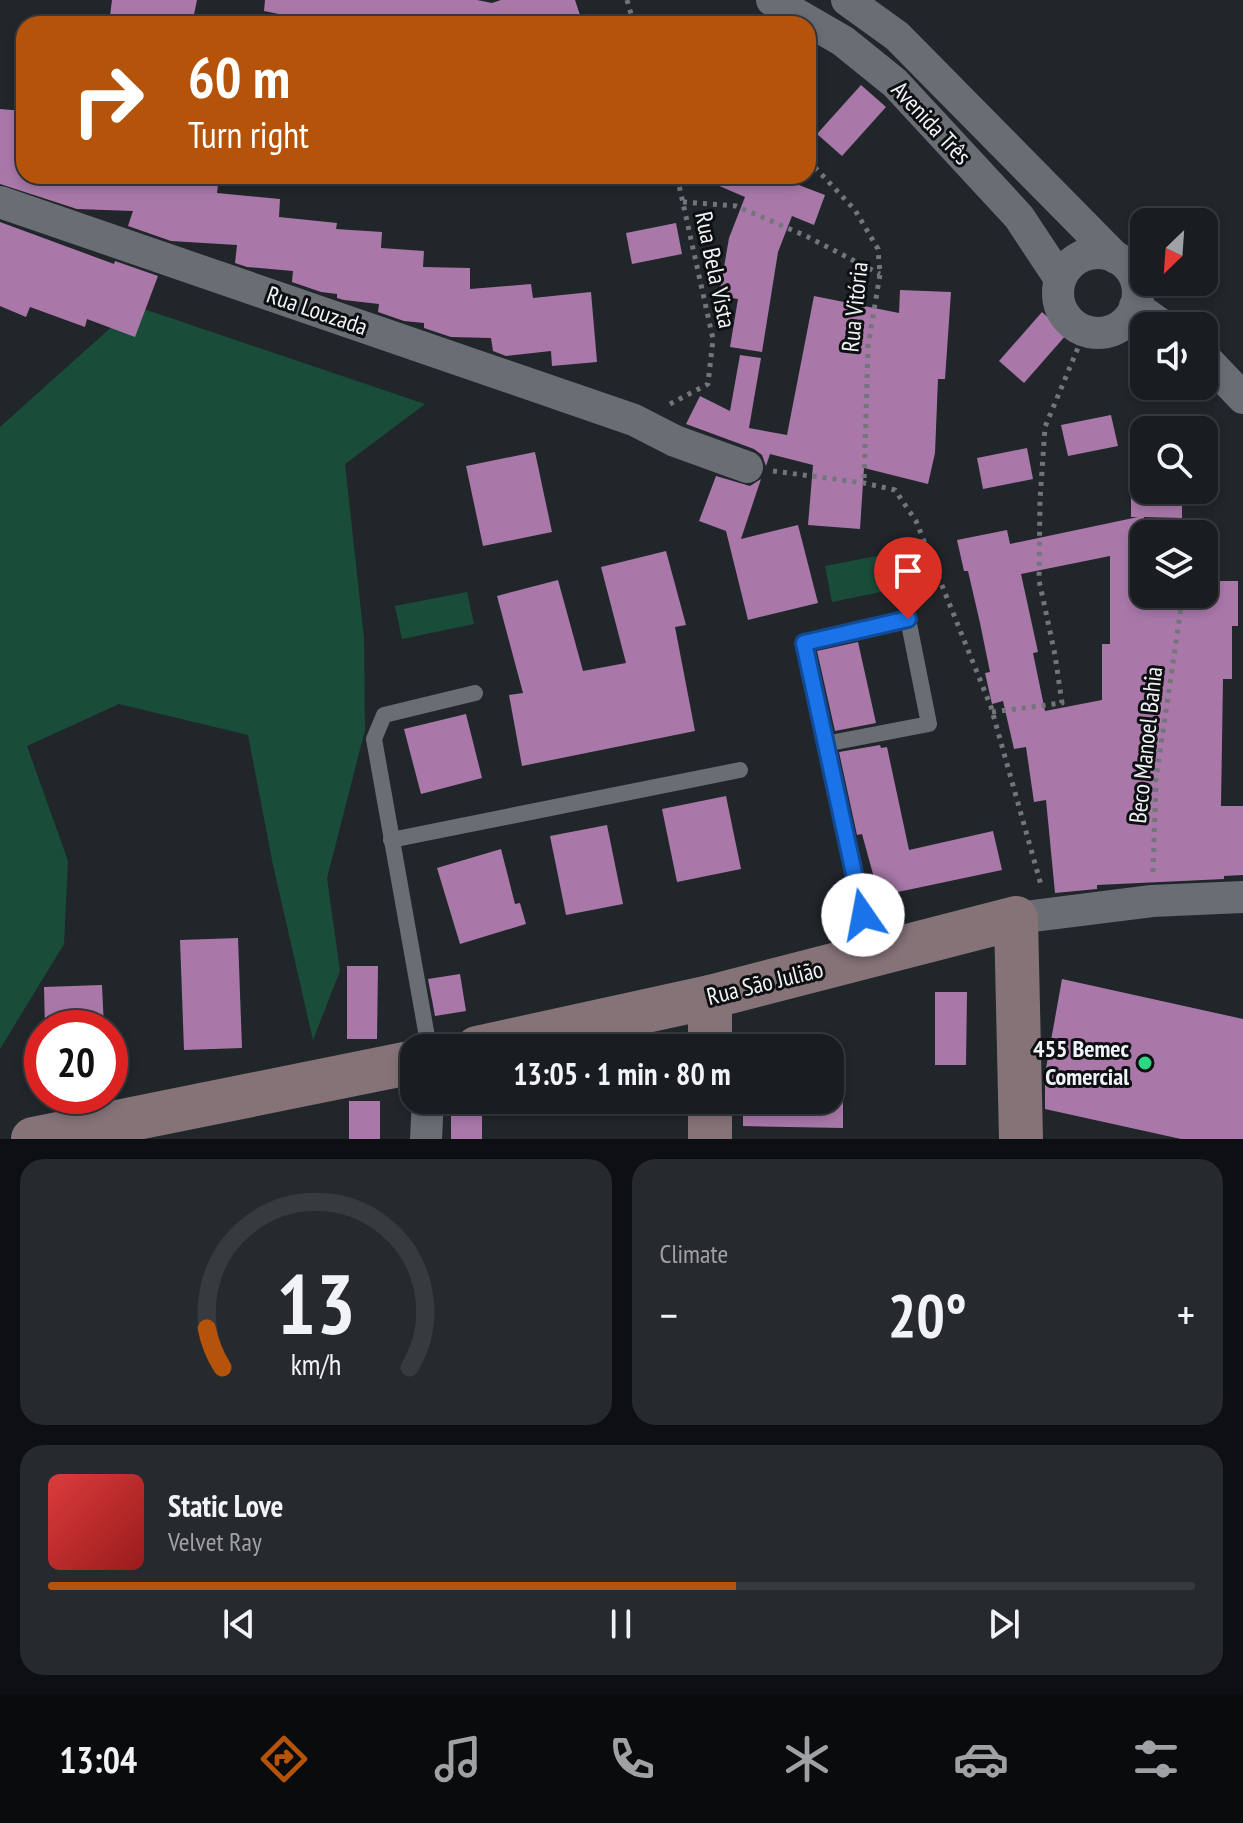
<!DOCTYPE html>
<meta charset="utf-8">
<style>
:root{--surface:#191c20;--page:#26292d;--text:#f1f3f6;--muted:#9fa1a5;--line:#373a3e;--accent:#b45309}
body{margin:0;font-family:"PT Sans Narrow",sans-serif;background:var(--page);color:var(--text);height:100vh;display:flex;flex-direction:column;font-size:30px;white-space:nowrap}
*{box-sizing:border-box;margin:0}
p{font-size:26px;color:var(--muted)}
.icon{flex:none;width:44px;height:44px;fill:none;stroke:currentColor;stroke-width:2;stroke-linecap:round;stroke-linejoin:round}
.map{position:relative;height:1139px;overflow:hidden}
.details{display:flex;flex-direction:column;gap:20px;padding:20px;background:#0e0f12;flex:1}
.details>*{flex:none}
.banner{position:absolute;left:16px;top:16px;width:800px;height:168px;border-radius:24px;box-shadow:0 4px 12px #0003,0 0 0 2px var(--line);background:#b45309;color:#fff;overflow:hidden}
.needle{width:52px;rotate:205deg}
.controls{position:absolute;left:1130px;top:208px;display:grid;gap:16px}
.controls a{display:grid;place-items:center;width:88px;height:88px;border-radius:16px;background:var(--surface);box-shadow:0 4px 12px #0003,0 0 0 2px var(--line);font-size:40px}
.speed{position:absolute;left:24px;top:1010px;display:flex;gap:16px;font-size:40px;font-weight:700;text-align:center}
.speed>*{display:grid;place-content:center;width:104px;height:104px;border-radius:50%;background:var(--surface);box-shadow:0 4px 12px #0003,0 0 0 2px var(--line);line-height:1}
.speed .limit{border:12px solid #d22;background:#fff;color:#111}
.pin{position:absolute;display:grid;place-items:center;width:68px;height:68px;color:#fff;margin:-82px -34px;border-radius:50% 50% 50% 0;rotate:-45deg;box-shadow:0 0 8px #0007}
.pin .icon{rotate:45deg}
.me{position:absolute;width:88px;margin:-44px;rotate:348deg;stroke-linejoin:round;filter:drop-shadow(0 0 6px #0008)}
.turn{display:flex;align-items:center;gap:28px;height:168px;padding:0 40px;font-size:36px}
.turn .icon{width:104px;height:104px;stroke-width:2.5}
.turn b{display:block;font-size:56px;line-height:68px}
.big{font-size:60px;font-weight:600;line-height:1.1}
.details .tile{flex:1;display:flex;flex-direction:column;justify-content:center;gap:12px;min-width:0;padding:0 28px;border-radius:24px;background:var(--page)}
.details .dial{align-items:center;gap:0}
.dial svg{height:208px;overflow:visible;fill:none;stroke:var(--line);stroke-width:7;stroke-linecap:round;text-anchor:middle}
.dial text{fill:var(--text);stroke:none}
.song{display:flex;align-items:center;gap:24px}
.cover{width:96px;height:96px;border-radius:12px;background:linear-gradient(135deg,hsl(0 70% 55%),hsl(0 70% 35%))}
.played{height:8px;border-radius:4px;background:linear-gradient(90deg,var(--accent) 60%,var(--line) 60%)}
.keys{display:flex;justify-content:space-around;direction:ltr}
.heat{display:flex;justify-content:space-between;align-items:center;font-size:44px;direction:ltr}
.details .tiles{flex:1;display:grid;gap:20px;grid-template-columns:1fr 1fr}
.tile:last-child{grid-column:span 2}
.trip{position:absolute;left:400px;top:1034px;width:444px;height:80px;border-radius:24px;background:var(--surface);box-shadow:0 4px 12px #0003,0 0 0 2px var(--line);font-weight:600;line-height:80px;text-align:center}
.dock{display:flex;height:128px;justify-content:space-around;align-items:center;background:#0a0b0d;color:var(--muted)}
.dock .icon{width:56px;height:56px}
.dock .active{color:var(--accent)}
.dock b{font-size:36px;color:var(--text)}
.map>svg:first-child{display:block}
</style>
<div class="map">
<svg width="1243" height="1139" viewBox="0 0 1243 1139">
<rect width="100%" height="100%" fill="#21262b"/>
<g fill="#194d39">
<path d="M135,306l290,98 -80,60 19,174 1,92 -38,148 13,93 -27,69 -40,-175 -25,-130 -129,-31 -92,42 41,115 -4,83 -64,105v-622z"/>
<path d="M902,551l8,35 -78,16 -7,-36z"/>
<path d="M467,592l7,32 -72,15 -7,-33z"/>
</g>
<g fill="#a978a9" fill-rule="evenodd">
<path d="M112,0h85l-5,24h-83z"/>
<path d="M265,0h212l15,3 9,-3h74l8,24h-231l-20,-4 -3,4 -65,-13z"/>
<path d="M861,85l25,22 -44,49 -25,-22z"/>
<path d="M0,109l24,2v65h195l-2,17 63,6 -1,18 58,6 -1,6 46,3 -1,16 43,3 -1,16 47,1v21l61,-5 2,14 58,-6 6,70 -45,4 -1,-15 -45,5 -13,-5 -2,-13 -40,-1 -27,-9v-5l-20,-2 -26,-9 1,-8 -35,-4 -7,-2v-4l-16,-2 -29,-10 1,-11 -46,-4 -12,-4 2,-18 -66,-4 -43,-15 5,-15 -56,-2 -77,-25z"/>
<path d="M696,176h79l50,19 -11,30 -22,-9 -14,36 -16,100 -32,-5 8,-48 -19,-3 10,-58 16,-41z"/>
<path d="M0,222l114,42 1,-3 43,15 -23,61 -48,-18 -2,8 -55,-20 -4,10 -26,-11z"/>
<path d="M676,223l6,31 -50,10 -6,-31z"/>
<path d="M900,290l51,2 -6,87h-7l-3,74 -7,31 -64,-16 -4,61 -52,-4 5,-60 -43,-11 -4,12 -4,-11 -8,-6 -68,-25 14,-28 30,15 10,-56 21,3 -12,70 38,7 27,-139 85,17z"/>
<path d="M1042,312l25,22 -43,49 -25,-22z"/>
<path d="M1111,415l7,31 -50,10 -7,-31z"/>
<path d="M1027,448l6,31 -50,10 -6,-31z"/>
<path d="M535,452l17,80 -69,14 -17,-80z"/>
<path d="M716,476l34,10 11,-7 -20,60 57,-14 20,78 -70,17 -22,-89 -27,-10z"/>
<path d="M1131,490h51v28l-38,-1v77h60v-13h34v45h-6v53h-9l-2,127h22v69l-19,1v3l-127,6v4l-42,4 -9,-93 -12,2 -8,-55 -12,2 -11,-48 -11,3 -7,-31 5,-1 -10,-49 -12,-52h-4l-7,-31 50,-10 3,14 128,-27h-7zM1110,556v88h-8v56l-57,11 -12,-58 5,-1 -17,-78z"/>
<path d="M666,551l20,74 -11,2 20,104 -173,35 -13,-71 14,-2 -26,-97 61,-16 25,91 43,-8 -25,-96z"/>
<path d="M858,642l18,81 -41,8 -18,-80z"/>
<path d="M466,714l16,64 -61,16 -17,-65z"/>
<path d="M880,745l1,3 6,-1 22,103 84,-19 9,39 -123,26 -17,-62 -5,1 -18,-83z"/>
<path d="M726,796l15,73 -64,13 -15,-73z"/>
<path d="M607,825l16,79 -57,11 -16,-79z"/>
<path d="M501,849l14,55 5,-1 6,21 -66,20 -23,-76z"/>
<path d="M238,938l4,110 -58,2 -4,-110z"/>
<path d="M347,966h31l-1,73h-30z"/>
<path d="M460,974l6,37 -31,5 -7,-37z"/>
<path d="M1062,979l181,40v120h-62l-136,-30v-35z"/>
<path d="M102,985l2,43h-59l-1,-41z"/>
<path d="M935,992h32l-1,73h-31z"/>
<rect x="451" y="1100" width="31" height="39"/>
<path d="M743,1100h100v28l-100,-2z"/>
<rect x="349" y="1101" width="31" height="38"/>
</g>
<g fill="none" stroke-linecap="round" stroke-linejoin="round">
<g stroke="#72767b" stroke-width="5" stroke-dasharray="4 6" stroke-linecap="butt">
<path d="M627,0l7,24"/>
<path d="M808,160l47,50 23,39 2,25 -12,73 -4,136"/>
<path d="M683,202l53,4 70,30 74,38"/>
<path d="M670,404l38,-20 5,-45 -36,-163"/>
<path d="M773,471l91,12 31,7 21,31 75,186 50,178"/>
<path d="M1167,530l2,4"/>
<path d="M992,712l70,-9 -7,-48 -16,-75 1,-80 5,-73 40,-96"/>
<path d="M1153,872l3,-93 27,-185"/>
</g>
<g stroke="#686e74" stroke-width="16">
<path d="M825,744l104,-20 -21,-105 -104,24c22,104 44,208 68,311"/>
<path d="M391,840l349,-70"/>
<path d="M429,1048l-55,-309 10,-24 91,-22"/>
</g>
<g stroke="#686e74" stroke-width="32">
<path d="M772,0l71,41 52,42 124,134 41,62"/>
<path d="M847,0l50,36 219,222"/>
<path d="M0,202l634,218 41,21 72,26"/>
<circle cx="1098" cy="293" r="40"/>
<path d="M1135,306l28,20"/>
<path d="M1204,357l39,41"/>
<path d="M1016,918l136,-17 91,-4"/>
<path d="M426,1139l2,-39"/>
</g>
<g stroke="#857378" stroke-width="44">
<path d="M477,1048l233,-51 306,-79 5,221"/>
<path d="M710,1048v-51"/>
<path d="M33,1139l381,-77"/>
<path d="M710,1139v-39"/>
</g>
</g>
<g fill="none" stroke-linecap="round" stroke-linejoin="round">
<g stroke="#114b97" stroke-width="20">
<path id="route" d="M863,915l-59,-272 104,-24"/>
</g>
<use href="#route" stroke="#1a73e8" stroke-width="14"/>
</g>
<circle fill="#2cd884" stroke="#0d0f11" stroke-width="3" cx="1145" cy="1063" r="8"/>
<g text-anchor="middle" stroke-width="6" stroke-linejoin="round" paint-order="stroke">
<g font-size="24" fill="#f0f3f7" stroke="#0d0f11">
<text transform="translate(931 123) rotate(47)" y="8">Avenida Três</text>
<text transform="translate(715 270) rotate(78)" y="8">Rua Bela Vista</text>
<text transform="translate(855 307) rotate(-84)" y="8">Rua Vitória</text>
<text transform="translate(317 311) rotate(19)" y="8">Rua Louzada</text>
<text transform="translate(1146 745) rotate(-84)" y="8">Beco Manoel Bahia</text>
<text transform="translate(765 983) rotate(-14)" y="8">Rua São Julião</text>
</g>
<g font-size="24" font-weight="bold" fill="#f0f3f7" stroke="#0d0f11" text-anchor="end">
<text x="1129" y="1057">455 Bemec<tspan x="1129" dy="28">Comercial</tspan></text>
</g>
</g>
</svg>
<div class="controls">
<a><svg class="needle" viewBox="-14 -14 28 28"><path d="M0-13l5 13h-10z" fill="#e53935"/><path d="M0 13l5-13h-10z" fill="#9fa1a5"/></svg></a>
<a><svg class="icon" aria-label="sound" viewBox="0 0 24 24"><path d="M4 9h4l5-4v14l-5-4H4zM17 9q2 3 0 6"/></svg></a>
<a><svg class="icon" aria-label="search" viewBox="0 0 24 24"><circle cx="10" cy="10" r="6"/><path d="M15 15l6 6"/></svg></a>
<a><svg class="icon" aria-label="layers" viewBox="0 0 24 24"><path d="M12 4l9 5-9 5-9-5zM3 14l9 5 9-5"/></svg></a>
</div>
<div class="speed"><div class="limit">20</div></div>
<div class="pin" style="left:908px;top:619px;background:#d93025"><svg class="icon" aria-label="arrive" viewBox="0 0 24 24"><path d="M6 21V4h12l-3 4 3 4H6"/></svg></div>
<svg class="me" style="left:863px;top:915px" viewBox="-20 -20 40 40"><circle r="19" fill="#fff"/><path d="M0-13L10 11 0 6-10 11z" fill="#1a73e8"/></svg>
<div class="trip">13:05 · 1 min · 80 m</div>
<div class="banner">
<div class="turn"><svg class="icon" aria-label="right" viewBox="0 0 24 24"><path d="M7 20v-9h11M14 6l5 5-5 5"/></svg><div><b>60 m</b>Turn right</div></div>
</div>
</div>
<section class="details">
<div class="tiles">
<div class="tile dial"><svg viewBox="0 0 100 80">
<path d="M14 69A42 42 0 1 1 86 69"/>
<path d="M14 69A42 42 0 0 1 8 54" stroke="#b45309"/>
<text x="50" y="56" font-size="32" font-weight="700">13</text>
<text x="50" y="72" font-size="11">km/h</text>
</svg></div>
<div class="tile"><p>Climate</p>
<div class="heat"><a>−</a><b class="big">20°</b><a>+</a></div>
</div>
<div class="tile">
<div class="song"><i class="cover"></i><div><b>Static Love</b><p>Velvet Ray</p></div></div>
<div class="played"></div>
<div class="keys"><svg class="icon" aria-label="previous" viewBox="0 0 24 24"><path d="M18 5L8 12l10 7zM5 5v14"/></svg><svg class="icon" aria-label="pause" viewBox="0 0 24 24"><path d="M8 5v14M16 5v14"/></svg><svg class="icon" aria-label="next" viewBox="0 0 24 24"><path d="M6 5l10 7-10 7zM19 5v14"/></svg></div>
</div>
</div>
</section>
<nav class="dock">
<b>13:04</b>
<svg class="icon active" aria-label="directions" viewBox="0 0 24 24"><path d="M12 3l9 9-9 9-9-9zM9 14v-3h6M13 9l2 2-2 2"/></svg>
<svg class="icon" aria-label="music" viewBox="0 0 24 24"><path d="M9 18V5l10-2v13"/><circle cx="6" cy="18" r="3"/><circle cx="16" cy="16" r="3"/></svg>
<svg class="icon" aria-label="phone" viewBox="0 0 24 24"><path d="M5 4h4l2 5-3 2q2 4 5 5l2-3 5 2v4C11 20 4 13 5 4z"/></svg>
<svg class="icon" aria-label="climate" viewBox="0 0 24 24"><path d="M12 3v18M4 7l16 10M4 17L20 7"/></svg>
<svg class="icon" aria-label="car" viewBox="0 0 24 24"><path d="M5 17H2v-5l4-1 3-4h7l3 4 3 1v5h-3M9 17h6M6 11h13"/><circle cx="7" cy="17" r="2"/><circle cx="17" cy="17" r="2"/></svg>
<svg class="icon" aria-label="filters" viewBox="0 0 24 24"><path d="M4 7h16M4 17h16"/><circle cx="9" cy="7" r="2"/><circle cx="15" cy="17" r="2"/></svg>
</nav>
